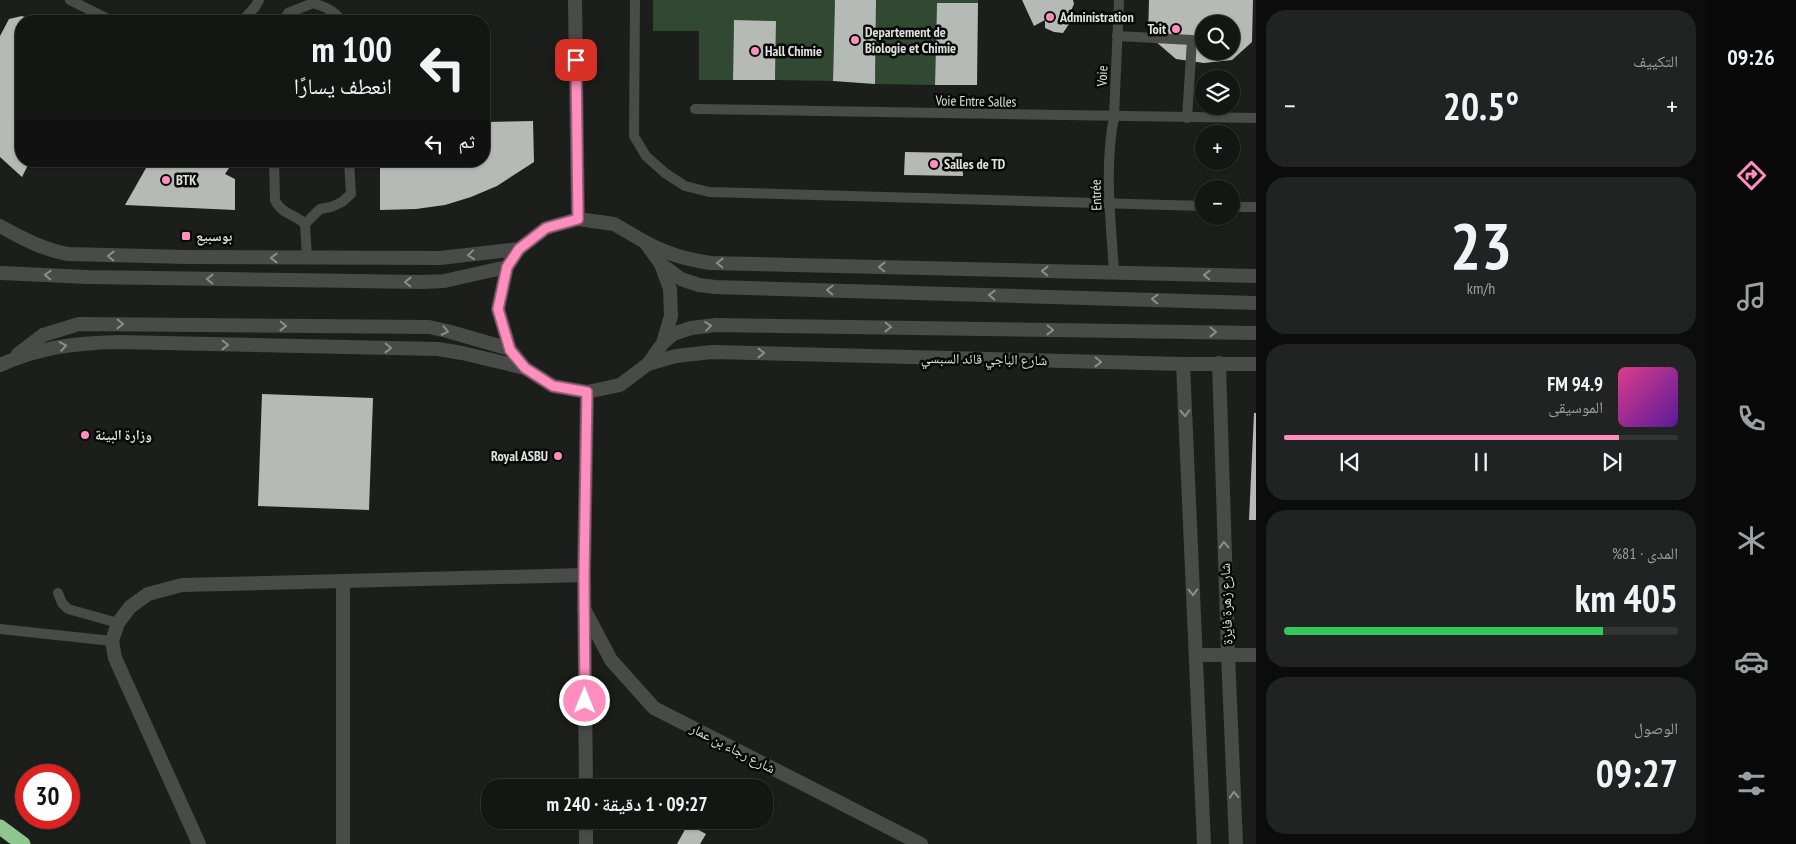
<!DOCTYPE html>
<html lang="ar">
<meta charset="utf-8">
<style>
:root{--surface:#141614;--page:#212322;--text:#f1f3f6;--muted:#9d9fa0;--line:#333534;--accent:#fd8ebe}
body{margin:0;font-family:"PT Sans Narrow","Noto Naskh Arabic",sans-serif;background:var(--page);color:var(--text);direction:rtl;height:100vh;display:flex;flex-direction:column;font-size:19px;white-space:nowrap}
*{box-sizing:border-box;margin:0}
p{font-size:16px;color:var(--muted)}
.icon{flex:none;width:28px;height:28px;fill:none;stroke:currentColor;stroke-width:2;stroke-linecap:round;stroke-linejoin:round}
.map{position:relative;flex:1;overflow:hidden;direction:ltr}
.side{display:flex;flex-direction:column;gap:10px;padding:10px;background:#0b0c0b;width:450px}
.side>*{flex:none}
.hud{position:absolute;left:15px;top:15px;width:475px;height:152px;border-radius:20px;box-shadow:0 1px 4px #0004,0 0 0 1px var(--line);direction:rtl;background:#141614;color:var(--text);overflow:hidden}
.controls{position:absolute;left:1195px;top:15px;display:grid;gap:10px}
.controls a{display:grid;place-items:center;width:45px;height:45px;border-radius:50%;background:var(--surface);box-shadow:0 1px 4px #0004,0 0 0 1px var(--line);font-size:25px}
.speed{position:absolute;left:15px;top:764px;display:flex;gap:10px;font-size:25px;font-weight:700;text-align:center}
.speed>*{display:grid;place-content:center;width:65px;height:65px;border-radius:50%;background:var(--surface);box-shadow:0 1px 4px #0004,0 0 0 1px var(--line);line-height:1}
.speed .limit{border:8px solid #d22;background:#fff;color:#111}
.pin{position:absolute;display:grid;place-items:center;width:42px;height:42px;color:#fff;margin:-21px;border-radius:10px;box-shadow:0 2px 8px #0006}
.me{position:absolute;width:55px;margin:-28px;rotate:0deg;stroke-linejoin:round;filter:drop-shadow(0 0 4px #0008)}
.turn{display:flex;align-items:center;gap:18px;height:105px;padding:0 15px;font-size:22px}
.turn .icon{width:65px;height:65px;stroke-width:2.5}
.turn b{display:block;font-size:35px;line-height:42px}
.then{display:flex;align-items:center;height:48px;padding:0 15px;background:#0003;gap:10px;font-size:19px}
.big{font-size:38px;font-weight:600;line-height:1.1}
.side .widget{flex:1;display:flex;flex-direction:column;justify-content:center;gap:8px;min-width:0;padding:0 18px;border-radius:20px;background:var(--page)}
.side .dial{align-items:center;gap:0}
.dial b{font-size:65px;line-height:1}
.song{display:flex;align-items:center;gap:15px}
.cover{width:60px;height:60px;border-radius:8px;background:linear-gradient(135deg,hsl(330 70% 55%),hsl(270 70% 35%))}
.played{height:5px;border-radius:2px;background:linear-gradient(90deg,var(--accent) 85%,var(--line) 85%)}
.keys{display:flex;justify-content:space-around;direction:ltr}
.heat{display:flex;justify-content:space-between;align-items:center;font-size:28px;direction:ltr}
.charge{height:8px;border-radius:4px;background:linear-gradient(90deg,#34c759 81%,var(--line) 0)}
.trip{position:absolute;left:481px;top:779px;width:292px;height:50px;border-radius:20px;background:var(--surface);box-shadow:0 1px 4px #0004,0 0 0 1px var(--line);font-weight:600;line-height:50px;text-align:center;direction:rtl}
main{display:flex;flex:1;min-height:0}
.menu{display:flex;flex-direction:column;width:90px;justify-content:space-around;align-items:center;background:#080908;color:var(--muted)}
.menu .icon{width:35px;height:35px}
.menu .selected{color:var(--accent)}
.menu b{font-size:22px;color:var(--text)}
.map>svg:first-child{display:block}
</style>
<main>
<nav class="menu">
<b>09:26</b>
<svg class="icon selected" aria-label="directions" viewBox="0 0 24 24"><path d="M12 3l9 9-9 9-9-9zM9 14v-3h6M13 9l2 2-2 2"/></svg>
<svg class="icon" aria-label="music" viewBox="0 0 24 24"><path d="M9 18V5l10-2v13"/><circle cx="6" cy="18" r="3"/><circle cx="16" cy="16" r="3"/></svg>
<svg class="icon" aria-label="phone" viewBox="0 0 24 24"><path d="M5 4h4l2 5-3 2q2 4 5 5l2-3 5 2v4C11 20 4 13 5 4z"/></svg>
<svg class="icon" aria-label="climate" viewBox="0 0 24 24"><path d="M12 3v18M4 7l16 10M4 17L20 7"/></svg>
<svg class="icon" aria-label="car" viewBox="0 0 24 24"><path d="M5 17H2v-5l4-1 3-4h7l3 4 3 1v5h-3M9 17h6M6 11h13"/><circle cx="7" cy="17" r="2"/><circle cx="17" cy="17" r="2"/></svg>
<svg class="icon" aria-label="filters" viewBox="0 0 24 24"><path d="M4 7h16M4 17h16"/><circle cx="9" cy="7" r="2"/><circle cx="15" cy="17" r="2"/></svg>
</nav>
<section class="side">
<div class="widget"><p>التكييف</p>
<div class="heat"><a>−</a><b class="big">20.5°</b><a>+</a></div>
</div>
<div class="widget dial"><b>23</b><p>km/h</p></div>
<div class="widget">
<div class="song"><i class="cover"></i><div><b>94.9 FM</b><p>الموسيقى</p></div></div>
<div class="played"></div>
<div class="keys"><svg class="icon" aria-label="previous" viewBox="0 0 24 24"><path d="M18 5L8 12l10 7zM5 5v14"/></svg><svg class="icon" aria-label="pause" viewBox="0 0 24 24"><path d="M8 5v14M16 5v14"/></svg><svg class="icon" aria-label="next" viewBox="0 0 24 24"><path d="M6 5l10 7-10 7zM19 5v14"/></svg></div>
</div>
<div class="widget"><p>المدى · 81%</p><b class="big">405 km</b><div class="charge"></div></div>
<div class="widget"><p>الوصول</p><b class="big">09:27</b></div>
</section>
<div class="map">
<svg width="1256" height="844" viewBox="0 0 1256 844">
<rect width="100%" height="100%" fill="#1b1e1b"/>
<g fill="#314930">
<path d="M653,0h182l-2,81 -58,-1 1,-59 -42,-1 -1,60h-34v-49h-46z"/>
<path d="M876,0h102v3h-41l-2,82 -60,-1z"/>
</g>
<g fill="#b6bab6" fill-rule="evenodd">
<path d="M835,0h41l-1,84 -42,-3z"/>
<path d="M1022,0h51l1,4 -4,9 -1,11 -6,9 -9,-1 -9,-4v-8l-11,6z"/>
<path d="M1149,0h104l-1,42 -20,18 -28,3 -28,-4 -28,-24zM1204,24h27v27h-27z"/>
<path d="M937,3h41l-1,82h-42z"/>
<path d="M22,16l14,5h-15v140h9l-8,16 -22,-20v-121l9,-17z"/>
<path d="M734,20l42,1 -1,59h-42z"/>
<path d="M533,121l1,41 -37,24 -26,11 -26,8 -29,4 -36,1v-49h104v-39z"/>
<path d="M905,152l57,1 1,23 -59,-1z"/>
<path d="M150,161h82l1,1 -8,12 10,5v31l-110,-5z"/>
<path d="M262,394l111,4 -4,112 -111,-4z"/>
<path d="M1254,413h2v107h-7z"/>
<path d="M688,824l18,10 -6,10h-23z"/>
</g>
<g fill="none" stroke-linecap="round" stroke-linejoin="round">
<g stroke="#484b48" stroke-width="10">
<path d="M70,0l42,21"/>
<path d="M635,0l-1,136 12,20 19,17 20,13 24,6 495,14"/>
<path d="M242,21l13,-14 4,-7"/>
<path d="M284,21l4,-8 25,-10c11,4 22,7 28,18"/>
<path d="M1117,36l75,4 -5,78"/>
<path d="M695,109l561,9"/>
<path d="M274,161l1,39c6,14 20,14 30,24"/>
<path d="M1231,207h25"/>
<path d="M307,258l-2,-34 15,-15 11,-2 11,-5 9,-8 -2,-33"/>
<path d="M1114,272c-3,-51 -10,-104 0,-155l5,-117"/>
<path d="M58,593l4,10 6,6 50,14"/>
<path d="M0,629l112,12"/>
</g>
<g stroke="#484b48" stroke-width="14">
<path d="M575,0l3,219"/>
<path d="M645,242c22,12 40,17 65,21l546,13"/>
<path d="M1219,363l9,291 8,190"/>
<path d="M648,364l28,-8 36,-4 471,12h73"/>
<path d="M1183,364l21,480"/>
<path d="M584,609l27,51 43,48 267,136"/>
<path d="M1196,655h60"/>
<path d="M586,788l-2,-213 3,-183"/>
<path d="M586,820v24"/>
<path d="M199,844l-84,-186 -3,-17 6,-18 12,-16 18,-13 34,-9 402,-10"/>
<path d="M343,844v-262"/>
</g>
<g stroke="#484b48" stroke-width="14">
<path d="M0,226c21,12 44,24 68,28l119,3 253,1 79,-9"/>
<path d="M661,264l20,15 18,6 16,2 541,16"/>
<path d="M0,273l88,4 334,5 22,-1 63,-14"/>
<path d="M663,343l8,-27 -1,-27 -9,-25 -16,-22 -31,-18 -36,-5 -32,9 -27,21 -12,18 -9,42 12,40 15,19 28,18 34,6 33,-7 28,-21 15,-21 10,-9 18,-6 25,-3 540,8"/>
<path d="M18,354l25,-19 36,-11 350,3 18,4 63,18"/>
<path d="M0,365c41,-18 74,-22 118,-23l320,7 24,4 63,15"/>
</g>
<path stroke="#90c68e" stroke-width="15" d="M0,827l23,17"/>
</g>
<defs><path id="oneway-chevron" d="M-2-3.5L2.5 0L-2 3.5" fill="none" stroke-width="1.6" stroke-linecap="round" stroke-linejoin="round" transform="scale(1.25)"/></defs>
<g stroke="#8c8e8c">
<use href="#oneway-chevron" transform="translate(471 255) rotate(173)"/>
<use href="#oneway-chevron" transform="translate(111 256) rotate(-179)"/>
<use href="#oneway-chevron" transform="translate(274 258) rotate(-180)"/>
<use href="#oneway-chevron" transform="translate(720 263) rotate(-179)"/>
<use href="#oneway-chevron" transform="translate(882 267) rotate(-179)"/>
<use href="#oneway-chevron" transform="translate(1045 271) rotate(-179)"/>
<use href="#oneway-chevron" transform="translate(48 275) rotate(-178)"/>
<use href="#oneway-chevron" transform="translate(1207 275) rotate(-178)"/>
<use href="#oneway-chevron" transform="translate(210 279) rotate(-179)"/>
<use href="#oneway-chevron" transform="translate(408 282) rotate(-179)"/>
<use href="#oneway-chevron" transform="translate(830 290) rotate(-178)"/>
<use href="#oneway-chevron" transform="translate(992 295) rotate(-178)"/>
<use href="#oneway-chevron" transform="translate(1155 299) rotate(-178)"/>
<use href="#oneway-chevron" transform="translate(120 324) rotate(1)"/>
<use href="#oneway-chevron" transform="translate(283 326) rotate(1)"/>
<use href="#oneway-chevron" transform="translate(708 326) rotate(-6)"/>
<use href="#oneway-chevron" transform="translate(888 327) rotate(1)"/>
<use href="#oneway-chevron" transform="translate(1050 330) rotate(1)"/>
<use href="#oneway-chevron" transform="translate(445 331) rotate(12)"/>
<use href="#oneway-chevron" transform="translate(1213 332) rotate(1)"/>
<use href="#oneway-chevron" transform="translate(225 345) rotate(1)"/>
<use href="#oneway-chevron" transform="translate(63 346) rotate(-10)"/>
<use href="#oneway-chevron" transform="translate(388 348) rotate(1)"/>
<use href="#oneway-chevron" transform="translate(761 353) rotate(1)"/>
<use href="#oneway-chevron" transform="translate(1098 362) rotate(1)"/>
<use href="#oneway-chevron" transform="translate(1185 413) rotate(87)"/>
<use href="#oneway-chevron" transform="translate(1224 545) rotate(-92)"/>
<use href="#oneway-chevron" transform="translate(1193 592) rotate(88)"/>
<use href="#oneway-chevron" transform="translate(1234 795) rotate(-93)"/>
</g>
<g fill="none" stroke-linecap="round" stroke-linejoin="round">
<g stroke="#a45c7c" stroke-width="12">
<path id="route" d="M576,60l2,159 -32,9 -27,21 -12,18 -9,42 12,41 15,18 28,18 34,6 -3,184 1,125"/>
</g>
<use href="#route" stroke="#fd8ebe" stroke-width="9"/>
</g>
<g fill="#fd8ebe" stroke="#070807" stroke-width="2">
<circle cx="1050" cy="17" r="5"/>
<circle cx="1176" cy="29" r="5"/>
<circle cx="855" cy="40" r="5"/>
<circle cx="755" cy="51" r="5"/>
<circle cx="934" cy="164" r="5"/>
<circle cx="166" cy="180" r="5"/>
<rect x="181" y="231" width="10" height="10" rx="2.5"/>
<circle cx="85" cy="435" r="5"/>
<circle cx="558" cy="456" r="5"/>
</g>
<g text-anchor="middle" stroke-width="5" stroke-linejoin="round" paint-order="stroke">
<g font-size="14" font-weight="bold" fill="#dfe1df" stroke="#070807" text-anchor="start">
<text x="1060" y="22">Administration</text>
<text x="1166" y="34" text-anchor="end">Toit</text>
<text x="865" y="37">Departement de<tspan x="865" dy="16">Biologie et Chimie</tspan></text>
<text x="765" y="56">Hall Chimie</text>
<text x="944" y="169">Salles de TD</text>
<text x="176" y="185">BTK</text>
<text x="196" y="241">بوسبيع</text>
<text x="95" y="440">وزارة البيئة</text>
<text x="548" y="461" text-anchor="end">Royal ASBU</text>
</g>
<g font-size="14" fill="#dfe1df" stroke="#070807">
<text transform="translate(1102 76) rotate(-88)" y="5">Voie</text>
<text transform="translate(976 101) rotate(1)" y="5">Voie Entre Salles</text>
<text transform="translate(1096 195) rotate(-92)" y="5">Entrée</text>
<text transform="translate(984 359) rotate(1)" y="5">شارع الباجي قائد السبسي</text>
<text transform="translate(1226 604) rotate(-92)" y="5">شارع زهرة فايزة</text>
<text transform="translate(733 748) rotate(27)" y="5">شارع رجاء بن عمار</text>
</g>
</g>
</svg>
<div class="controls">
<a><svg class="icon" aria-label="search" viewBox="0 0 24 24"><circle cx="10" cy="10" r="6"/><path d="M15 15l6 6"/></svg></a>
<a><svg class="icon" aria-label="layers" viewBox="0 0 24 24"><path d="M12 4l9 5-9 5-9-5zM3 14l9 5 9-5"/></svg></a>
<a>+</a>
<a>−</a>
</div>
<div class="speed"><div class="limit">30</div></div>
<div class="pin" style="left:576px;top:60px;background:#d93025"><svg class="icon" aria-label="arrive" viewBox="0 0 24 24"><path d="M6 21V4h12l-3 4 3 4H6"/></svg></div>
<svg class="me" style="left:585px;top:701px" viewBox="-20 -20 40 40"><circle r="17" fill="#fd8ebe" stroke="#fff" stroke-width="3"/><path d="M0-11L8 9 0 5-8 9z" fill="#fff"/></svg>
<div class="trip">09:27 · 1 دقيقة · 240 m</div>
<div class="hud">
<div class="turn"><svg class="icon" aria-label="left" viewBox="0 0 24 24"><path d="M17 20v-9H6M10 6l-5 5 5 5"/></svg><div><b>100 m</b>انعطف يسارًا</div></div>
<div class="then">ثم<svg class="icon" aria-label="left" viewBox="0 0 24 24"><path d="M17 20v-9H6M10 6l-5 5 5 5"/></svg></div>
</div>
</div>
</main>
